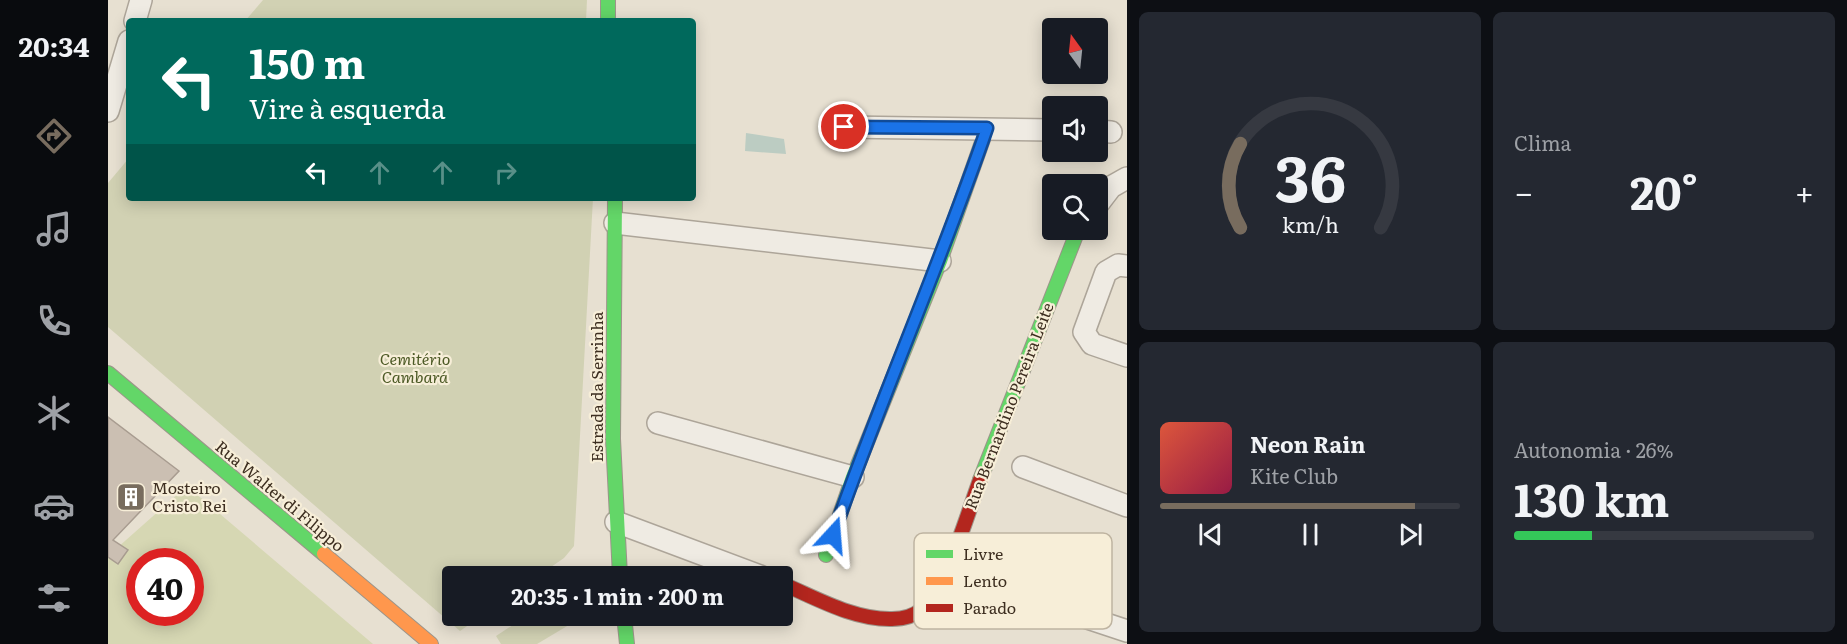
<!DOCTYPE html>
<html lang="pt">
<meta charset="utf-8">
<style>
:root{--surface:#171b24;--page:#242831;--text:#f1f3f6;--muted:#9ea1a6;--line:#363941;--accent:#786c5e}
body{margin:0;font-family:Literata,serif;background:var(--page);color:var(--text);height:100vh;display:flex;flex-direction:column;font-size:22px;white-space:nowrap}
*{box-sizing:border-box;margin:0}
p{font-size:20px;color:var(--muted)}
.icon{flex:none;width:33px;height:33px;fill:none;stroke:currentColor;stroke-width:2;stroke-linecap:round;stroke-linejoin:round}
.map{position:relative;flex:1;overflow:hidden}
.panel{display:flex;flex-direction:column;gap:12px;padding:12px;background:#0d0f14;width:720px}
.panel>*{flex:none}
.hud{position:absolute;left:18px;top:18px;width:570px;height:183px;border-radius:6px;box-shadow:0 3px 15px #0003;background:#00695c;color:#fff;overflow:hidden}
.needle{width:39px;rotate:345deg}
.buttons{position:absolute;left:934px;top:18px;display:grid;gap:12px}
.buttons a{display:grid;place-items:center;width:66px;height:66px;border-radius:6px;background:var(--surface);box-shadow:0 3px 15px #0003;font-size:30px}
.speed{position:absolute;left:18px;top:548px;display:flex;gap:12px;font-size:30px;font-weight:700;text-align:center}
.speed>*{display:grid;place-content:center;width:78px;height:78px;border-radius:50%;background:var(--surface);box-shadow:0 3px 15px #0003;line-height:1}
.speed .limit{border:9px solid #d22;background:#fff;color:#111}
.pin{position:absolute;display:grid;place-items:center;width:51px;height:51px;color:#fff;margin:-26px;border:3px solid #fff;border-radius:50%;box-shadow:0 2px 6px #0007}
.me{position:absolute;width:66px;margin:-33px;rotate:19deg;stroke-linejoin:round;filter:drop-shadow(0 0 4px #0008)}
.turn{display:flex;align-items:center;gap:21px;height:126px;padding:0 24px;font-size:27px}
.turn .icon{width:78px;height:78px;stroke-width:2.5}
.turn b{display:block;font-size:42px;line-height:51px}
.lanes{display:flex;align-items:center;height:57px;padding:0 24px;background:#0003;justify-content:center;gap:30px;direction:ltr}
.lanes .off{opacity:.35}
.big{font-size:45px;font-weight:700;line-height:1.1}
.panel .tile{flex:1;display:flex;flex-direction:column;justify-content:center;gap:9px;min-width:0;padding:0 21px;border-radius:9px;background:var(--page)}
.panel .dial{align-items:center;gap:0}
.dial svg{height:156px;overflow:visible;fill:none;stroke:var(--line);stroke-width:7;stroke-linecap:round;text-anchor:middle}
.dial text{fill:var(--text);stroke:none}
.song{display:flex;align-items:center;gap:18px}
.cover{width:72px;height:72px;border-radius:9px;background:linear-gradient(135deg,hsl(10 70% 55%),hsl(340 70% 35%))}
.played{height:6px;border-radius:3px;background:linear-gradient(90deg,var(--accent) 85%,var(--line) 85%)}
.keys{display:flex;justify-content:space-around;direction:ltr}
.heat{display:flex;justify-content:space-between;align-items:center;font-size:33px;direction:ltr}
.charge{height:9px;border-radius:4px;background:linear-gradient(90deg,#34c759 26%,var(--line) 0)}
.panel .tiles{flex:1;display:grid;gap:12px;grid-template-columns:repeat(2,1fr)}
.trip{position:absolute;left:334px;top:566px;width:351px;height:60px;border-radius:6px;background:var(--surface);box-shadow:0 3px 15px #0003;font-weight:700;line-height:60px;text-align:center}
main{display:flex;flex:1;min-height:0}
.tabs{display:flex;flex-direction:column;width:108px;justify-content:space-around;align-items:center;background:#090b0e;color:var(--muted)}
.tabs .icon{width:42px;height:42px}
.tabs .on{color:var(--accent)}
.tabs b{font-size:27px;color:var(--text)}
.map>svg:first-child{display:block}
</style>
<main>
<nav class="tabs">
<b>20:34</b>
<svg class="icon on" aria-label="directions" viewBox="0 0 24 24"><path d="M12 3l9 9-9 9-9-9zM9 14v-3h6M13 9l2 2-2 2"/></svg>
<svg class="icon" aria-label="music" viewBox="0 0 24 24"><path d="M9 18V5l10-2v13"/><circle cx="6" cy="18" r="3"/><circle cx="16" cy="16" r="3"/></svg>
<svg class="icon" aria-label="phone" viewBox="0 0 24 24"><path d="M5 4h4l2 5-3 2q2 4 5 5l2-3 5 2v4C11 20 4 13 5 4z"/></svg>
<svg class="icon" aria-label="climate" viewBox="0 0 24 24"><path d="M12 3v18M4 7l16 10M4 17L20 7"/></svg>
<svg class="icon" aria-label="car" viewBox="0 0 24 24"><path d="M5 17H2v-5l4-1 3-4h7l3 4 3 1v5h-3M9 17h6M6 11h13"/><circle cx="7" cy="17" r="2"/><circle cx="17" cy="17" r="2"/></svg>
<svg class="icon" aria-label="filters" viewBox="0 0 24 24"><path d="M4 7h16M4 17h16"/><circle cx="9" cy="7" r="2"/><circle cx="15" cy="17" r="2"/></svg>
</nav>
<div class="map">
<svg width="1019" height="644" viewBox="0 0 1019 644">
<rect width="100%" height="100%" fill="#e7e0d1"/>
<path fill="#d6d7b3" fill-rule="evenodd" d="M79,486l186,158h-265v-88zM32,561h50v51h-50z"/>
<g fill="#d1d1b3">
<path d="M155,0h324l-1,21h-341z"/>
<path d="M21,158v40h464l-19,348 -10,12 -26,18h-85v39h30l-23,16 -352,-304v-144z"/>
<path d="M420,615h41l5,7 -37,22h-36l-5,-8z"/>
</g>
<path fill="#bcccc2" d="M638,133l38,6 2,15 -41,-3z"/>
<path fill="#cbbfb2" stroke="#a89c90" stroke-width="1.5" d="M0,417l71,54 -66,69 15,10 -10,14 -10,-7z"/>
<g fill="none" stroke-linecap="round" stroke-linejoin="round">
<g stroke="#ada599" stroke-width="24">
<g id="street">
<path d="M27,21l6,-21"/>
<path d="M0,111l21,-70"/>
<path d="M736,127l209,3"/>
<path d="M990,131l13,1"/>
<path d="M990,204l13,-17 16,-9"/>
<path d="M507,223l325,38"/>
<path d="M1019,266l-9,-1 -12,7 -22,60 8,12 35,12"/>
<path d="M550,423l195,54"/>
<path d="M915,467l104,39"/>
<path d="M508,522l144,54"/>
<path d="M871,582l148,49"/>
</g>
</g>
<g stroke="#9c958a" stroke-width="16">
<g id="fast">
<path d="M500,0v21"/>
<path d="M507,198l-2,241 7,137"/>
<path d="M0,373l216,181"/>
<path d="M872,480l98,-250"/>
<path d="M718,555l27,-78 87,-216 47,-133"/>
<path d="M516,615l3,29"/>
</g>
</g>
<g stroke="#9c958a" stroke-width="16">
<path id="slow" d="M216,554l107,90"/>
</g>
<g stroke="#9c958a" stroke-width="16">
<path id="jam" d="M675,584c33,14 71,36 109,35 10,0 22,-3 30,-10 24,-20 46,-97 58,-129"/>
</g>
<use href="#street" stroke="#efebe3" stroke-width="21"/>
<use href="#fast" stroke="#63d668" stroke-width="14"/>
<use href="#slow" stroke="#ff974d" stroke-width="14"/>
<use href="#jam" stroke="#b3261e" stroke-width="14"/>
</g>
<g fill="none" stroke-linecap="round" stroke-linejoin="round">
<g stroke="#114b97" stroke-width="15">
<path id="route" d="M725,535c48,-137 107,-270 154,-407l-143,-1"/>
</g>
<use href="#route" stroke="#1a73e8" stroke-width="10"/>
</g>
<defs>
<g id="building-square" transform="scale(1.5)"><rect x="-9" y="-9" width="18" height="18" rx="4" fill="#786c5e" stroke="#f7eed8"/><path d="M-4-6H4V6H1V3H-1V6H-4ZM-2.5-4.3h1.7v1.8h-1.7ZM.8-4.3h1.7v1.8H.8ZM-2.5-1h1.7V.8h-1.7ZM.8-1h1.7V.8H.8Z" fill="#fff"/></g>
</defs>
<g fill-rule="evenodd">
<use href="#building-square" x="23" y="497"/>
</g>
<g text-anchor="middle" stroke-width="4.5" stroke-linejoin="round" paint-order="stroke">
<g font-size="16" font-style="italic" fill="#4d5a26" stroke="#f7eed8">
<text x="307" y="365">Cemitério<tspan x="307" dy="18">Cambará</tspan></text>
</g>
<g font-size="16" fill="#3d2e20" stroke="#f7eed8">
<text transform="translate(489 387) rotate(-90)" y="6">Estrada da Serrinha</text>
<text transform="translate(901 406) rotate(-69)" y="6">Rua Bernardino Pereira Leite</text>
<text transform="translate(172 496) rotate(40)" y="6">Rua Walter di Filippo</text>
</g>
<g font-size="16" fill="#3d2e20" stroke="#f7eed8" text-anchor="start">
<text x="44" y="494">Mosteiro<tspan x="44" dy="18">Cristo Rei</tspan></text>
</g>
</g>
<rect x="806" y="533" width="198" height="96" rx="9" fill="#f7eed8" stroke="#bfb4a1" stroke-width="1.5"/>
<rect x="818" y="550" width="27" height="8" fill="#63d668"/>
<rect x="818" y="577" width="27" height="8" fill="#ff974d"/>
<rect x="818" y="604" width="27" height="8" fill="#b3261e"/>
<g font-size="16" fill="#3d2e20">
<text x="855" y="560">Livre</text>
<text x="855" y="587">Lento</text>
<text x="855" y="614">Parado</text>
</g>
</svg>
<div class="buttons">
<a><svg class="needle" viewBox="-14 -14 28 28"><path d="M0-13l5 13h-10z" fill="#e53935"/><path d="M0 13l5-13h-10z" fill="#9ea1a6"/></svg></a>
<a><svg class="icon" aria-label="sound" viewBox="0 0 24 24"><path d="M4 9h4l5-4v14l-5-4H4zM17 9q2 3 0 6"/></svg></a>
<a><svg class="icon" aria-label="search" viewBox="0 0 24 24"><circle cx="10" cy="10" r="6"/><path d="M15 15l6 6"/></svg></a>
</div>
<div class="speed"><div class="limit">40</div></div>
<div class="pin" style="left:736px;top:127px;background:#d93025"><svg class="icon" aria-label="arrive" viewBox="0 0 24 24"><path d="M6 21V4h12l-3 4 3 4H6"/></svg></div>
<svg class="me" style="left:725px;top:535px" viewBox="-20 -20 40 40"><path d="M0-17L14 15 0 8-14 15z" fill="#1a73e8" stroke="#fff" stroke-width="4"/></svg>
<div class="trip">20:35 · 1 min · 200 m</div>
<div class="hud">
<div class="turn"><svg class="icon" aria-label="left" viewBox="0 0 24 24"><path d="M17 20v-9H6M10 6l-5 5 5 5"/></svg><div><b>150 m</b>Vire à esquerda</div></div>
<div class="lanes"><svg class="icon" aria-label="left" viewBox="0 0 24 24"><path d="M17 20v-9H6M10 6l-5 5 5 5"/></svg><svg class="icon off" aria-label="ahead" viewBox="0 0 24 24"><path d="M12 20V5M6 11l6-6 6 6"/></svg><svg class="icon off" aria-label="ahead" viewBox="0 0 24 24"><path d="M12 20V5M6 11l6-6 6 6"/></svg><svg class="icon off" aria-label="right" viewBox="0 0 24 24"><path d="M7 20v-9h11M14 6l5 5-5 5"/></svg></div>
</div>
</div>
<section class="panel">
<div class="tiles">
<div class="tile dial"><svg viewBox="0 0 100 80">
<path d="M14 69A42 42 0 1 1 86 69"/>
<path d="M14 69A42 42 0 0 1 14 26" stroke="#786c5e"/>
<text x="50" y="56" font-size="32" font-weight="700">36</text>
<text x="50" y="72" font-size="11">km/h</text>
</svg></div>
<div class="tile"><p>Clima</p>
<div class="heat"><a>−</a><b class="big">20°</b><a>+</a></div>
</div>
<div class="tile">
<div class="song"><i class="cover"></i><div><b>Neon Rain</b><p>Kite Club</p></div></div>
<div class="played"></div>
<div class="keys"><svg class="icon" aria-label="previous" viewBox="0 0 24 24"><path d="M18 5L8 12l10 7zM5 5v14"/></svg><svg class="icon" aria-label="pause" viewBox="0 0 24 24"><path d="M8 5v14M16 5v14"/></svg><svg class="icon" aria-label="next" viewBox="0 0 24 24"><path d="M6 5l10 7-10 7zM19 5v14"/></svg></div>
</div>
<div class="tile"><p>Autonomia · 26%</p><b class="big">130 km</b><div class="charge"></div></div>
</div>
</section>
</main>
